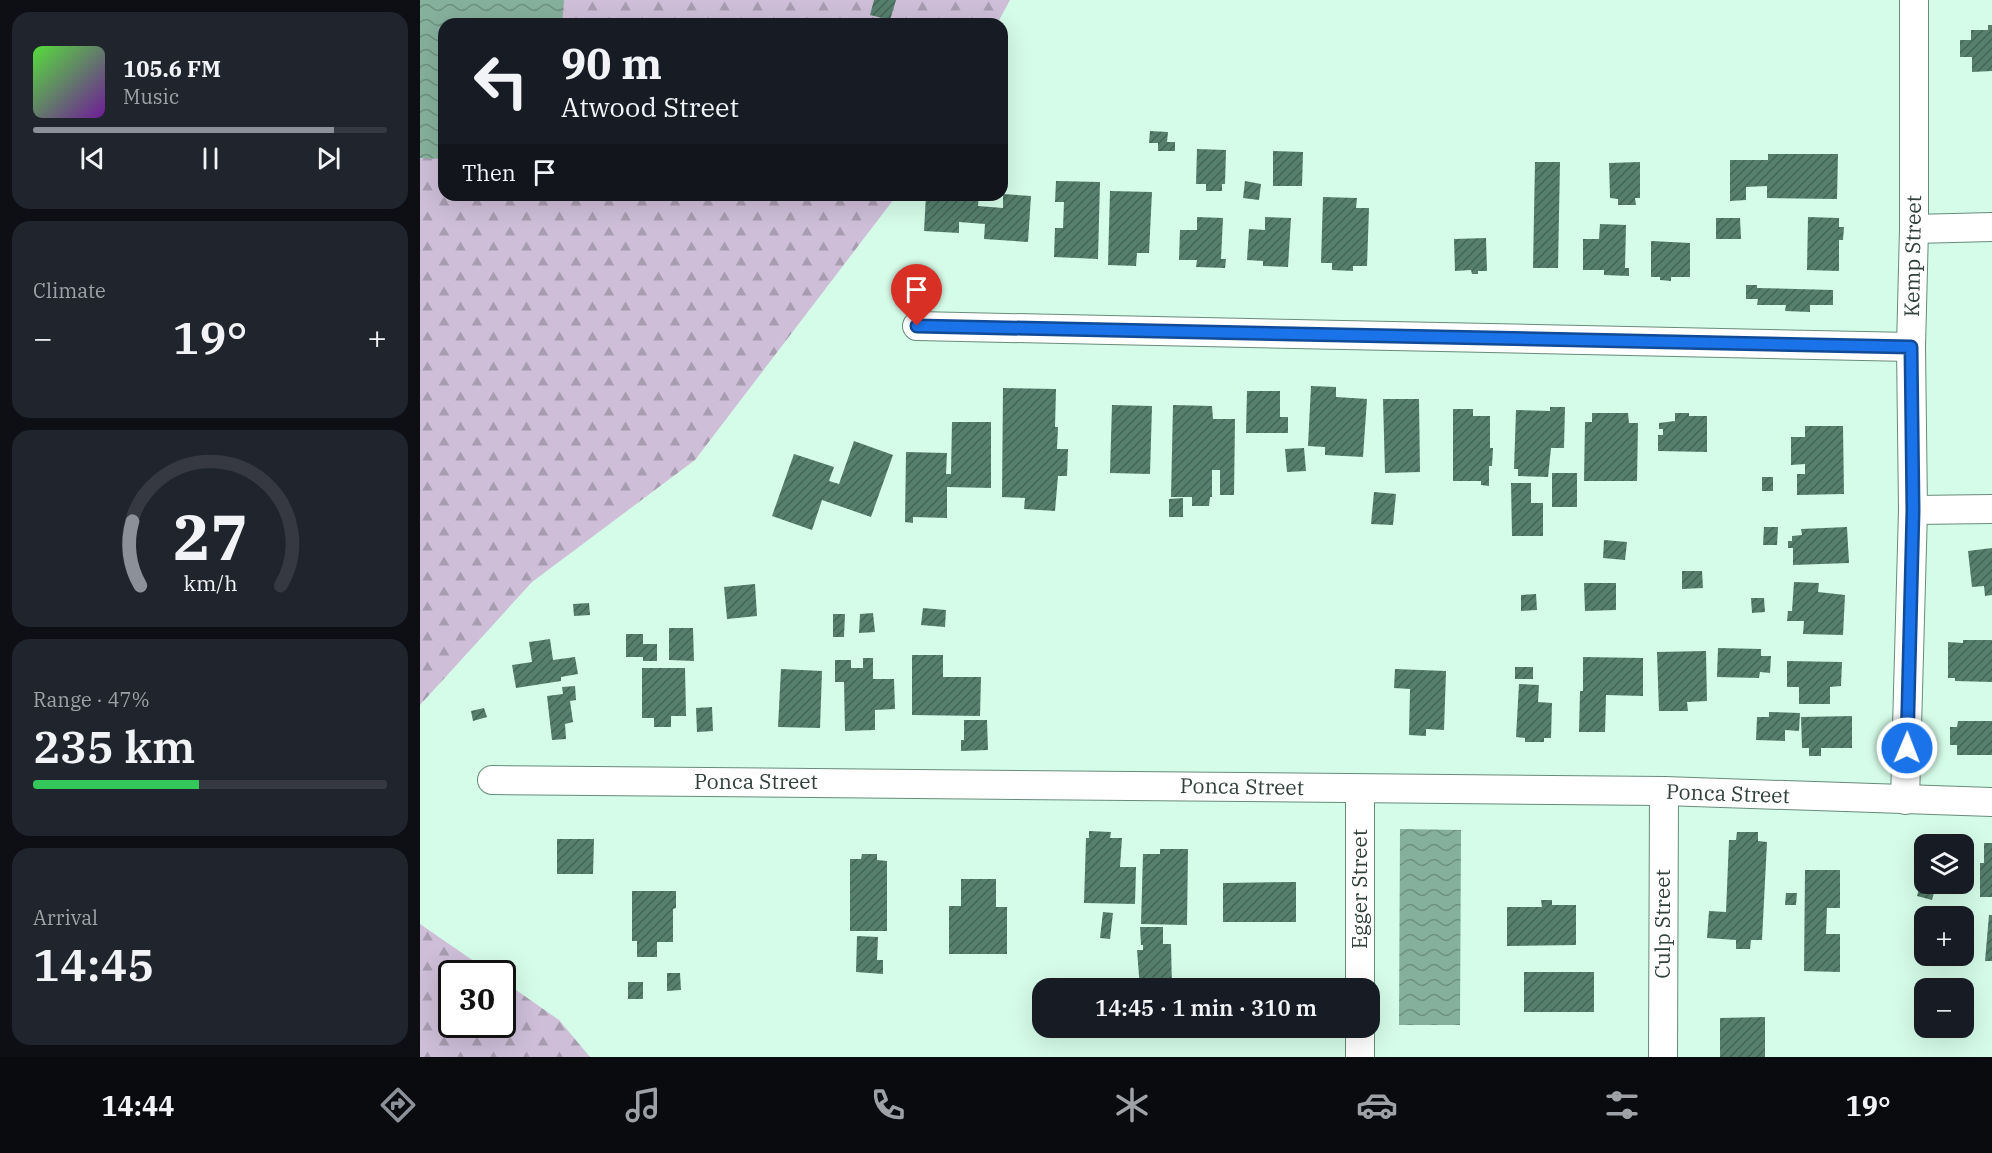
<!DOCTYPE html>
<meta charset="utf-8">
<style>
:root{--surface:#171b24;--page:#20242c;--text:#f1f3f6;--muted:#9ea1a6;--line:#363941;--accent:#8c9099}
body{margin:0;font-family:"IBM Plex Serif",serif;background:var(--page);color:var(--text);height:100vh;display:flex;flex-direction:column;font-size:22px;white-space:nowrap}
*{box-sizing:border-box;margin:0}
p{font-size:20px;color:var(--muted)}
.icon{flex:none;width:33px;height:33px;fill:none;stroke:currentColor;stroke-width:2;stroke-linecap:round;stroke-linejoin:round}
.map{position:relative;flex:1;overflow:hidden}
.sheet{display:flex;flex-direction:column;gap:12px;padding:12px;background:#0d0f14;width:420px}
.sheet>*{flex:none}
.banner{position:absolute;left:18px;top:18px;width:570px;height:183px;border-radius:18px;box-shadow:0 6px 24px #0002;background:#171b24;color:var(--text);overflow:hidden}
.buttons{position:absolute;left:1494px;top:834px;display:grid;gap:12px}
.buttons a{display:grid;place-items:center;width:60px;height:60px;border-radius:12px;background:var(--surface);box-shadow:0 6px 24px #0002;font-size:30px}
.speed{position:absolute;left:18px;top:960px;display:flex;gap:12px;font-size:30px;font-weight:700;text-align:center}
.speed>*{display:grid;place-content:center;width:78px;height:78px;border-radius:50%;background:var(--surface);box-shadow:0 6px 24px #0002;line-height:1}
.speed .limit{border:3px solid #111;border-radius:9px;background:#fff;color:#111}
.pin{position:absolute;display:grid;place-items:center;width:51px;height:51px;color:#fff;margin:-62px -26px;border-radius:50% 50% 50% 0;rotate:-45deg;box-shadow:0 0 6px #0007}
.pin .icon{rotate:45deg}
.me{position:absolute;width:66px;margin:-33px;rotate:1deg;stroke-linejoin:round;filter:drop-shadow(0 0 4px #0008)}
.turn{display:flex;align-items:center;gap:21px;height:126px;padding:0 24px;font-size:27px}
.turn .icon{width:78px;height:78px;stroke-width:2.5}
.turn b{display:block;font-size:42px;line-height:51px}
.then{display:flex;align-items:center;height:57px;padding:0 24px;background:#0003;gap:12px;font-size:22px}
.big{font-size:45px;font-weight:600;line-height:1.1}
.sheet .tile{flex:1;display:flex;flex-direction:column;justify-content:center;gap:9px;min-width:0;padding:0 21px;border-radius:18px;background:var(--page)}
.sheet .dial{align-items:center;gap:0}
.dial svg{height:156px;overflow:visible;fill:none;stroke:var(--line);stroke-width:7;stroke-linecap:round;text-anchor:middle}
.dial text{fill:var(--text);stroke:none}
.song{display:flex;align-items:center;gap:18px}
.cover{width:72px;height:72px;border-radius:9px;background:linear-gradient(135deg,hsl(110 70% 55%),hsl(280 70% 35%))}
.played{height:6px;border-radius:3px;background:linear-gradient(90deg,var(--accent) 85%,var(--line) 85%)}
.keys{display:flex;justify-content:space-around;direction:ltr}
.heat{display:flex;justify-content:space-between;align-items:center;font-size:33px;direction:ltr}
.charge{height:9px;border-radius:4px;background:linear-gradient(90deg,#34c759 47%,var(--line) 0)}
.trip{position:absolute;left:612px;top:978px;width:348px;height:60px;border-radius:18px;background:var(--surface);box-shadow:0 6px 24px #0002;font-weight:600;line-height:60px;text-align:center}
.tabs{display:flex;height:96px;justify-content:space-around;align-items:center;background:#090b0e;color:var(--muted)}
.tabs .icon{width:42px;height:42px}
.tabs .selected{color:var(--accent)}
.tabs b{font-size:27px;color:var(--text)}
main{display:flex;flex:1;min-height:0}
.map>svg:first-child{display:block}
</style>
<main>
<section class="sheet">
<div class="tile">
<div class="song"><i class="cover"></i><div><b>105.6 FM</b><p>Music</p></div></div>
<div class="played"></div>
<div class="keys"><svg class="icon" aria-label="previous" viewBox="0 0 24 24"><path d="M18 5L8 12l10 7zM5 5v14"/></svg><svg class="icon" aria-label="pause" viewBox="0 0 24 24"><path d="M8 5v14M16 5v14"/></svg><svg class="icon" aria-label="next" viewBox="0 0 24 24"><path d="M6 5l10 7-10 7zM19 5v14"/></svg></div>
</div>
<div class="tile"><p>Climate</p>
<div class="heat"><a>−</a><b class="big">19°</b><a>+</a></div>
</div>
<div class="tile dial"><svg viewBox="0 0 100 80">
<path d="M14 69A42 42 0 1 1 86 69"/>
<path d="M14 69A42 42 0 0 1 10 36" stroke="#8c9099"/>
<text x="50" y="56" font-size="32" font-weight="700">27</text>
<text x="50" y="72" font-size="11">km/h</text>
</svg></div>
<div class="tile"><p>Range · 47%</p><b class="big">235 km</b><div class="charge"></div></div>
<div class="tile"><p>Arrival</p><b class="big">14:45</b></div>
</section>
<div class="map">
<svg width="1572" height="1057" viewBox="0 0 1572 1057">
<defs>
<pattern id="forest-firs" width="22" height="20" patternUnits="userSpaceOnUse" patternTransform="scale(1.5)"><rect width="22" height="20" fill="#cebed8"/><path d="M5 1l3.5 6h-7zM16 11l3.5 6h-7z" fill="#a89cb0"/></pattern>
<pattern id="water-waves" width="16" height="10" patternUnits="userSpaceOnUse" patternTransform="scale(1.5)"><rect width="16" height="10" fill="#85b09c"/><path d="M0 5q4-4 8 0t8 0" fill="none" stroke="#6d9180"/></pattern>
<pattern id="building-hatch" width="6" height="6" patternUnits="userSpaceOnUse" patternTransform="scale(1.5)"><rect width="6" height="6" fill="#567f6d"/><path d="M-1 1l2-2M0 6l6-6M5 7l2-2" fill="none" stroke="#446456"/></pattern>
</defs>
<rect width="100%" height="100%" fill="#d5fce9"/>
<g fill="url(#forest-firs)">
<path d="M0,0h590l-13,24h-553v171h453l-202,265 -163,122 -112,123z"/>
<path d="M0,924l71,49 -39,1v50h50l1,-43 56,39 31,37h-170z"/>
</g>
<g fill="url(#water-waves)">
<path d="M0,0h144l-2,24h-118v135l-24,-1z"/>
<path d="M980,829l61,1 -1,195h-61z"/>
</g>
<g fill="url(#building-hatch)">
<path d="M454,0h22l-6,20 -20,-5z"/>
<path d="M1568,25h4v46l-20,1v-15h-12v-17h11v-10h17z"/>
<path d="M730,131l18,1 -1,10h8v9h-17v-8h-9z"/>
<path d="M777,149l29,1 -1,34h-3v7h-16v-7h-10z"/>
<path d="M853,151l30,1 -1,34h-29z"/>
<path d="M1348,154h70l-1,45 -70,-1v-12l-21,1v13l-16,1v-41h38z"/>
<path d="M1115,162h25l-2,106h-25z"/>
<path d="M1220,162v36h-5l1,7h-18v-6l-8,-1 -1,-35z"/>
<path d="M636,181l44,1 -2,77 -44,-2 1,-29h8l1,-26h-9z"/>
<path d="M825,181l16,3 -2,16 -16,-2z"/>
<path d="M690,191l42,1 -3,61h-12l-1,13 -28,-1z"/>
<path d="M583,194l28,2 -3,46 -44,-3 1,-15 -26,-2v11l-35,-2 2,-36 53,1 -1,10 25,2z"/>
<path d="M903,197l34,1 -1,10h13l-2,58h-14v5l-21,-1v-7h-11z"/>
<path d="M777,217l26,1 -2,41h5l-1,9 -29,-1 1,-7h-18l1,-30h17z"/>
<path d="M845,217l26,1 -3,49 -25,-1v-5l-16,-1 2,-31 16,1z"/>
<path d="M1388,217l31,1v9h5l-1,13h-4v31l-32,-1z"/>
<path d="M1296,218h24l1,21h-25z"/>
<path d="M1180,224l26,1 -1,43h4v8l-25,-1v-5h-21v-31h16z"/>
<path d="M1066,238l1,33h-9v3h-6l-1,-4 -16,1 -1,-32z"/>
<path d="M1231,241l39,2v34h-19v4l-11,-1v-3h-9z"/>
<path d="M1326,285h11v3l76,2v15h-23v7l-25,-1 1,-6h-29l1,-6h-12z"/>
<path d="M891,386l25,1v10l31,2 -4,58 -38,-2v-8l-17,-1z"/>
<path d="M583,388l53,1 -1,38h3l-1,22h11l-1,27h-9l-3,35 -31,-2 1,-11 -23,-1z"/>
<path d="M827,391h33v26h8v16h-42z"/>
<path d="M963,399h36l1,73 -35,1z"/>
<path d="M692,405l40,1 -2,68 -40,-1z"/>
<path d="M753,405l39,1 1,13h22l-1,76h-14v-25h-8v27h-2l-1,9h-17v-9h-21z"/>
<path d="M1130,407h15l-1,41h-13l-3,29 -30,-1v-7h-4l2,-59 34,1z"/>
<path d="M1033,409h20v7h17v32h3l-1,18h-3v20l-8,-1v-4h-28z"/>
<path d="M1172,413h36l1,10h9l-1,58h-53l1,-59h7z"/>
<path d="M1255,413h14v3h18v36l-49,-1v-16h5v-6h-4v-6l16,-2z"/>
<path d="M532,422h39v66l-44,-1v31l-34,-1v6l-8,-1 1,-70 41,1 -1,21h5z"/>
<path d="M1385,426h38l1,68 -47,1v-21h8v-10l-14,1v-28h14z"/>
<path d="M434,441l39,14 -22,62 -49,-17 -10,30 -40,-14 22,-62 40,13 -5,14 10,3z"/>
<path d="M884,448l2,23 -19,1 -2,-23z"/>
<rect x="1132" y="473" width="25" height="34"/>
<rect x="1342" y="477" width="11" height="14"/>
<path d="M1091,483h20v20h12v33h-31z"/>
<path d="M954,492l22,2 -3,31 -22,-1z"/>
<path d="M763,498v19h-14v-18z"/>
<path d="M1344,527h14l-1,18h-14z"/>
<path d="M1427,527l2,36 -56,2v-17h-5v-7h4v-5l10,-1 -1,-6z"/>
<path d="M1184,540l23,2 -2,18 -22,-2z"/>
<path d="M1572,548v47l-7,1 -1,-10 -12,1 -4,-36z"/>
<path d="M1262,571h20l1,17 -21,1z"/>
<path d="M1374,582l25,1 -1,9 27,3 -2,40 -40,-1 1,-13h-17l1,-10h4z"/>
<path d="M1164,583h32v27l-31,1z"/>
<path d="M335,584l2,32 -30,3 -3,-32z"/>
<path d="M1116,594l1,16 -16,1v-16z"/>
<path d="M1331,598h13l1,14 -13,1z"/>
<path d="M169,603l1,12 -16,1 -1,-12z"/>
<path d="M503,608l23,2 -1,17 -24,-2z"/>
<path d="M453,613l2,19 -16,1 1,-19z"/>
<path d="M413,614h12l-1,23h-11z"/>
<path d="M249,628h24l1,33 -25,-1z"/>
<path d="M206,634h17v10h14v17h-14v-4h-17z"/>
<path d="M130,639l3,21 22,-3 3,17 -17,3v4l-45,7 -4,-23 20,-3 -3,-20z"/>
<path d="M1543,640h29v42l-37,-1v-3h-7v-36l15,1z"/>
<path d="M1298,648l43,1v7h10l-1,17 -10,-1 -1,6 -42,-1z"/>
<path d="M1286,651l1,50 -20,1 1,9h-29l-2,-59z"/>
<path d="M492,655h31v22h38l-1,39 -68,-1z"/>
<path d="M1163,657l60,1v38l-37,-1 -1,37h-26l1,-41h3z"/>
<path d="M443,658h10v21h21l1,30 -20,1v20l-30,1 -1,-49h-9v-22h16v8h12z"/>
<path d="M1367,661l55,1 -1,24 -11,1v17h-31v-17h-12z"/>
<rect x="1095" y="667" width="18" height="12"/>
<path d="M222,668h43l1,48h-15v11h-17v-9h-12z"/>
<path d="M361,669l41,2 -2,57 -42,-1z"/>
<path d="M975,669l51,2 -2,59 -18,-1v7l-17,-1 1,-46 -16,-1z"/>
<path d="M1099,684l20,1 -1,17 14,1 -1,35h-7v4h-19v-4l-9,-1z"/>
<path d="M155,686l1,14 -6,1 3,21 -8,2 1,15 -14,1 -5,-44 16,-2 -1,-7z"/>
<path d="M292,707l1,24 -16,1 -1,-24z"/>
<path d="M64,708l3,9 -14,4 -2,-10z"/>
<path d="M1349,712l31,1 -1,18 -14,-1v11l-29,-1 1,-23h12z"/>
<path d="M1432,716v32h-31v8h-12v-8h-7l-1,-31z"/>
<path d="M544,720h23l1,30 -27,1v-11h3z"/>
<path d="M1538,721h34v34h-35v-10h-7v-18h7z"/>
<path d="M669,831l22,1 -1,6h12l-2,29h16l-1,37 -51,-1 2,-65h3z"/>
<path d="M1317,832h21v9l9,1 -5,98h-11l-1,9h-14v-9l-29,-2 2,-27 17,1 3,-72h7z"/>
<path d="M137,839h37l-1,35h-36z"/>
<path d="M1564,843h8v54h-12v-34h4z"/>
<path d="M740,849h28l-1,76 -46,-1 2,-70h17z"/>
<path d="M442,854h15v6l10,1v70h-37v-72h11z"/>
<path d="M1385,870h35v38h-13l-1,26h14v38l-36,-1z"/>
<path d="M541,879h35v28h11v47h-58v-48h12z"/>
<path d="M876,882v40h-73v-39z"/>
<path d="M1500,885l15,4 -3,11 -15,-4z"/>
<path d="M212,891h44v17l-3,1v33h-16v15h-20v-16h-5z"/>
<path d="M1366,893h11l-1,12h-11z"/>
<path d="M1121,900h11v5h24v40l-69,1v-39h35z"/>
<path d="M683,912l10,1 -3,26 -10,-1z"/>
<path d="M1569,915h3v46h-7z"/>
<path d="M720,927h23v17h8l1,44h-32l-3,-38h6v-5h-2z"/>
<path d="M437,936l21,1 -1,23h6v14l-27,-2z"/>
<rect x="1104" y="972" width="70" height="40"/>
<path d="M247,973h13l1,17 -14,1z"/>
<rect x="208" y="982" width="15" height="17"/>
<path d="M1345,1017v40h-45v-39z"/>
</g>
<g fill="none" stroke-linecap="round" stroke-linejoin="round">
<g stroke="#678b7a" stroke-width="30">
<g id="minor">
<path d="M1494,229l78,-2"/>
<path d="M497,326l994,21"/>
<path d="M1493,510l79,-1"/>
<path d="M72,780l1172,11 328,11"/>
<path d="M940,789v199"/>
<path d="M1485,800l8,-290 -2,-163 3,-118v-229"/>
<path d="M940,1028v29"/>
<path d="M1243,1057l1,-266"/>
</g>
</g>
<use href="#minor" stroke="#fff" stroke-width="28"/>
</g>
<g fill="none" stroke-linecap="round" stroke-linejoin="round">
<g stroke="#114b97" stroke-width="15">
<path id="route" d="M497,326l994,21 2,163 -6,238"/>
</g>
<use href="#route" stroke="#1a73e8" stroke-width="10"/>
</g>
<g text-anchor="middle" stroke-width="6" stroke-linejoin="round" paint-order="stroke">
<g font-size="21" fill="#314039" stroke="#fff">
<text transform="translate(1493 256) rotate(-89)" y="7">Kemp Street</text>
<text x="336" y="789">Ponca Street</text>
<text transform="translate(822 787) rotate(1)" y="7">Ponca Street</text>
<text transform="translate(1308 794) rotate(2)" y="7">Ponca Street</text>
<text transform="translate(940 889) rotate(-90)" y="7">Egger Street</text>
<text transform="translate(1243 924) rotate(-90)" y="7">Culp Street</text>
</g>
</g>
</svg>
<div class="buttons">
<a><svg class="icon" aria-label="layers" viewBox="0 0 24 24"><path d="M12 4l9 5-9 5-9-5zM3 14l9 5 9-5"/></svg></a>
<a>+</a>
<a>−</a>
</div>
<div class="speed"><div class="limit">30</div></div>
<div class="pin" style="left:497px;top:326px;background:#d93025"><svg class="icon" aria-label="arrive" viewBox="0 0 24 24"><path d="M6 21V4h12l-3 4 3 4H6"/></svg></div>
<svg class="me" style="left:1487px;top:748px" viewBox="-20 -20 40 40"><circle r="17" fill="#1a73e8" stroke="#fff" stroke-width="3"/><path d="M0-11L8 9 0 5-8 9z" fill="#fff"/></svg>
<div class="trip">14:45 · 1 min · 310 m</div>
<div class="banner">
<div class="turn"><svg class="icon" aria-label="left" viewBox="0 0 24 24"><path d="M17 20v-9H6M10 6l-5 5 5 5"/></svg><div><b>90 m</b>Atwood Street</div></div>
<div class="then">Then<svg class="icon" aria-label="arrive" viewBox="0 0 24 24"><path d="M6 21V4h12l-3 4 3 4H6"/></svg></div>
</div>
</div>
</main>
<nav class="tabs">
<b>14:44</b>
<svg class="icon selected" aria-label="directions" viewBox="0 0 24 24"><path d="M12 3l9 9-9 9-9-9zM9 14v-3h6M13 9l2 2-2 2"/></svg>
<svg class="icon" aria-label="music" viewBox="0 0 24 24"><path d="M9 18V5l10-2v13"/><circle cx="6" cy="18" r="3"/><circle cx="16" cy="16" r="3"/></svg>
<svg class="icon" aria-label="phone" viewBox="0 0 24 24"><path d="M5 4h4l2 5-3 2q2 4 5 5l2-3 5 2v4C11 20 4 13 5 4z"/></svg>
<svg class="icon" aria-label="climate" viewBox="0 0 24 24"><path d="M12 3v18M4 7l16 10M4 17L20 7"/></svg>
<svg class="icon" aria-label="car" viewBox="0 0 24 24"><path d="M5 17H2v-5l4-1 3-4h7l3 4 3 1v5h-3M9 17h6M6 11h13"/><circle cx="7" cy="17" r="2"/><circle cx="17" cy="17" r="2"/></svg>
<svg class="icon" aria-label="filters" viewBox="0 0 24 24"><path d="M4 7h16M4 17h16"/><circle cx="9" cy="7" r="2"/><circle cx="15" cy="17" r="2"/></svg>
<b>19°</b>
</nav>
